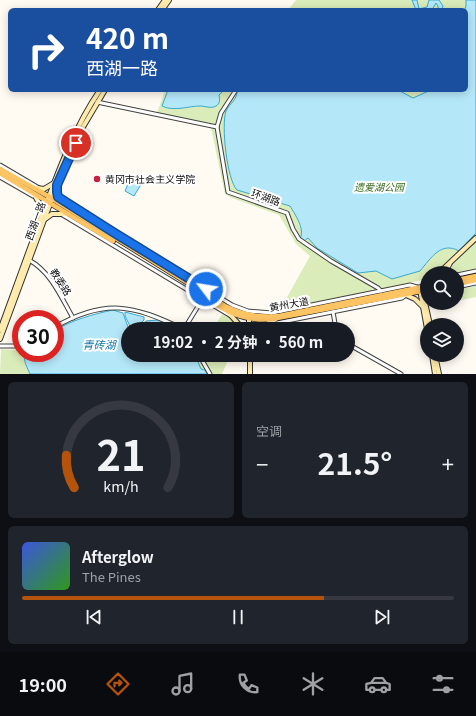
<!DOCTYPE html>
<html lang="zh">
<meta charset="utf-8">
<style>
:root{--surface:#171b24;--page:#20242c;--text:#f1f3f6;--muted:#9ea1a6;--line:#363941;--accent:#b45309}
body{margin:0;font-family:Georgia,"Noto Sans SC",serif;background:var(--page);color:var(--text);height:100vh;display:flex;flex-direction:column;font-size:15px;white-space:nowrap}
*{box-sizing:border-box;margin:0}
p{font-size:13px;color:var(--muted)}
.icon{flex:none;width:22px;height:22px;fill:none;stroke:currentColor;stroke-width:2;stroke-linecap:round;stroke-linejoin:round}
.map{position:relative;height:374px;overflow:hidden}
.side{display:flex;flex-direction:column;gap:8px;padding:8px;background:#0d0f14;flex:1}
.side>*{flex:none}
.top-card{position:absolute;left:8px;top:8px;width:460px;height:84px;border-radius:6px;box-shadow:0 2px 10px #0003;background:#1a4fa0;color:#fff;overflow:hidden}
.buttons{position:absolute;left:420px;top:266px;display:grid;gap:8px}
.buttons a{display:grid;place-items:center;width:44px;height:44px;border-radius:50%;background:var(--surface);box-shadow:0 2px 10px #0003;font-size:20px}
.speed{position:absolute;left:12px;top:310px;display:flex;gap:8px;font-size:20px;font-weight:700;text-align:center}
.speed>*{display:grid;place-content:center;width:52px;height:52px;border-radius:50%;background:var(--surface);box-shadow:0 2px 10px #0003;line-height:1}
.speed .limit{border:6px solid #d22;background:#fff;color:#111}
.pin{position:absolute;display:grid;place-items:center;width:34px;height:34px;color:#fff;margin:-17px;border:2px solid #fff;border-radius:50%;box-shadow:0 1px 4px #0007}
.me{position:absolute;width:44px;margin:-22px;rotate:301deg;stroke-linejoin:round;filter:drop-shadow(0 0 3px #0008)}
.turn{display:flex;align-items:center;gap:14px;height:84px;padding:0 12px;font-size:18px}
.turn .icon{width:52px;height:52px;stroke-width:2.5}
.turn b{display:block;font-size:28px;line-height:34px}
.big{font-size:30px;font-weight:700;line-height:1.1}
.side .card{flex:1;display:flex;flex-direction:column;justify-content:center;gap:6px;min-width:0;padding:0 14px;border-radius:6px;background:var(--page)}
.side .dial{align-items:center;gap:0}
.dial svg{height:104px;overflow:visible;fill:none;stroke:var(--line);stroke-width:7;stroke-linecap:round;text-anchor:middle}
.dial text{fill:var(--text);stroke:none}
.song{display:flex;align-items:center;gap:12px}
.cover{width:48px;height:48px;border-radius:6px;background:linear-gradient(135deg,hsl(230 70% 55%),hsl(110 70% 35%))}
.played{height:4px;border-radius:2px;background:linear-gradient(90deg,var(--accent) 70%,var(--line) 70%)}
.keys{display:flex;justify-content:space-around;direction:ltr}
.heat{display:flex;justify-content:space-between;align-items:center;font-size:22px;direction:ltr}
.side .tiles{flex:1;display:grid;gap:8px;grid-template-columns:1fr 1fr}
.card:last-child{grid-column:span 2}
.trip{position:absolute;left:121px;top:322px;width:234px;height:40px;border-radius:20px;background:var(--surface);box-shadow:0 2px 10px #0003;font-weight:700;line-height:40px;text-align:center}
.menu{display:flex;height:64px;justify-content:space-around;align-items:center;background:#090b0e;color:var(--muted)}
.menu .icon{width:28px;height:28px}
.menu .current{color:var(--accent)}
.menu b{font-size:18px;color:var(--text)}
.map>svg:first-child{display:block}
</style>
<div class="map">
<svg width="476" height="374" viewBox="0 0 476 374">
<rect width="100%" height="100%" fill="#fffbf2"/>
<g fill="#daecb9">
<path d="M296,0h180v268l-22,5h-27v6l-141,30 -5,-1 29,-52 -14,-12 -17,-29 -47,-17 -7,-4 -15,-71 -53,-10 8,-23h301v-80h-178z"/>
<path d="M476,286v11l-19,4v-11z"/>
<path d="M222,314l10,6 8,9h-27z"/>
<path d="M21,348v5h4v11l5,10h-30l1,-25 12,1z"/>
<path d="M195,355h51v5l-17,-2 -7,16h-15l-2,-4 -4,-1z"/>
</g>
<g fill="#b4e8f9" stroke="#38a9d3">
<path d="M412,0h5l2,9 8,-2 2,-7h10l4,6 -1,4h-4v-4l-2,-3 -4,7h-16z"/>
<path d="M466,0h10v233l-17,18c-18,-10 -28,7 -39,20l-28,8 -16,-8 -18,2 -41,-25 -9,-10 -4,3 -4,-2c5,-10 -4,-23 -10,-33l-53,-16c-10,-10 -16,-65 -11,-79 4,-8 12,-12 11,-21h161l15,8 18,-8h35v-80l-1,-1 1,-3z"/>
<path d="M168,90h56l-5,5c1,5 1,9 -3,11 -5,3 -11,0 -16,0 -12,0 -26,6 -38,0z"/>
<path d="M134,177l9,4 -9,15 -9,-5 5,-12z"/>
<path d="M113,310l10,3 5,14 2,1 13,-3 3,-4 12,-1 18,9h-48v26h67l6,14 4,1 2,4h-177c-3,-7 -7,-13 -5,-21h30v-23c18,-10 38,-16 58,-20z"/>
<path d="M125,312l19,5v3l-4,4 -10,2 -5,-10z"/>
</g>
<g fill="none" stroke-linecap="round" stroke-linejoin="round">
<g stroke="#424242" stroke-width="5">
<g id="street">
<path d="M236,90l-15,23 -4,14 11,65 59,21 6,16 6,10 32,22 47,27 3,3"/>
<path d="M97,102l120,25"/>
<path d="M0,165l39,23"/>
<path d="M0,177l33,19"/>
<path d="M61,199l52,33 119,73 16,6 24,2 138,-28 7,2"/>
<path d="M61,214l170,102"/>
<path d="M29,260c22,12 32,37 44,58"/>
<path d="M445,273l5,-9"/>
<path d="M457,275l19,-4"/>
<path d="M457,287l19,-4"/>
<path d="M333,312l3,17"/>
<path d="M267,325l135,-27 4,-3"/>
<path d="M55,327c50,-29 78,-22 128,2"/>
<path d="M184,329l18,-29"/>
<path d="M348,344l53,30"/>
<path d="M0,346h21"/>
<path d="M199,355l11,19"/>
<path d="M250,356l13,-1"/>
</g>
</g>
<g stroke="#313131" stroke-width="6">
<g id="secondary">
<path d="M158,10l7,-10"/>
<path d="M162,10l7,-10"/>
<path d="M37,188l7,1 10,-6"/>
<path d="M57,189v5l8,12"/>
<path d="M34,194l6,11 1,10"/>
<path d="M45,219l7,-5h16"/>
<path d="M439,273l37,-35"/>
<path d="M422,289l8,36"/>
<path d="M420,290l7,39"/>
<path d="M406,295l9,4 7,7"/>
<path d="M227,311l16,18"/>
<path d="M249,316v13"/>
<path d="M257,329l19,-10"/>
<path d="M0,330c14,-38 28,-77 42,-115 16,-43 32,-87 58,-125"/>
<path d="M0,339l57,-154 26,-58 22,-37"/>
<path d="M250,355v19"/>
<path d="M432,355l3,19"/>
<path d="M435,355l4,19"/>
</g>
</g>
<g stroke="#202020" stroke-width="6">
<g id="primary">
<path d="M0,169l48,27 177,110c17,9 34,12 54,10l148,-30"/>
<path d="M0,173l113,68"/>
<path d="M457,280l19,-4"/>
<path d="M457,284l19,-4"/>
<path d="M217,305c18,11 34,16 55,14l155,-29"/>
</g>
</g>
<use href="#street" stroke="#fff" stroke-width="3"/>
<use href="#secondary" stroke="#ffebad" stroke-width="4"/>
<use href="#primary" stroke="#fdc464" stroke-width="4.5"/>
</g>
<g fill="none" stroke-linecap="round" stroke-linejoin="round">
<g stroke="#114b97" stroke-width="10">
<path id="route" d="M76,143l-19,42v7l1,5 55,35 93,57"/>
</g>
<use href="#route" stroke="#1a73e8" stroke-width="7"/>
</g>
<circle fill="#c6213e" stroke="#fff" stroke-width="1.5" cx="97" cy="179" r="4"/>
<g text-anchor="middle" stroke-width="4" stroke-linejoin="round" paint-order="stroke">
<g font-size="10" fill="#0f0f0f" stroke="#fff" text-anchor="start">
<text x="105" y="183">黄冈市社会主义学院</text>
</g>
<g font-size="10" font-style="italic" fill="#376b1c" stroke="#fff">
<text x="379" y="191">遗爱湖公园</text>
</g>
<g font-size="10" fill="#0f0f0f" stroke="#fff">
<text transform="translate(266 197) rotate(20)" y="4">环湖路</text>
<text transform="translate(35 221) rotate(-70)" y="4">西湖一路</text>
<text transform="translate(61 282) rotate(57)" y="4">教委路</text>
<text transform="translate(289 304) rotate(-10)" y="4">黄州大道</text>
</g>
<g font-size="11" font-style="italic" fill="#127aa8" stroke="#fff">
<text x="99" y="349">青砖湖</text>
</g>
</g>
</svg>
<div class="buttons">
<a><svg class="icon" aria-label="search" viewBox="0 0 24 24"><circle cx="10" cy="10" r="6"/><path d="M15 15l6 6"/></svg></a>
<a><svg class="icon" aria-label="layers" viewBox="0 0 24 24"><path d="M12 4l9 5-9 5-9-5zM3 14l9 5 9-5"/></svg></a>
</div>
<div class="speed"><div class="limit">30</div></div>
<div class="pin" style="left:76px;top:143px;background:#d93025"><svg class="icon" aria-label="arrive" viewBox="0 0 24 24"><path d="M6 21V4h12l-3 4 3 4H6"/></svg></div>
<svg class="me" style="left:206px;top:289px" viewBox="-20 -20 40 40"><circle r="17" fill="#1a73e8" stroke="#fff" stroke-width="3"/><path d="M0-11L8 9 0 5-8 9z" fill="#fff"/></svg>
<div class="trip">19:02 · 2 分钟 · 560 m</div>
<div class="top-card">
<div class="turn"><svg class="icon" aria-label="right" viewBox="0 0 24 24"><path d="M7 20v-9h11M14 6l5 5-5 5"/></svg><div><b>420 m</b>西湖一路</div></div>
</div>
</div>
<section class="side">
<div class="tiles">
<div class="card dial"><svg viewBox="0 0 100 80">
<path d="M14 69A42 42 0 1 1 86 69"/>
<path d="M14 69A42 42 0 0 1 8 44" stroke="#b45309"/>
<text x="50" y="56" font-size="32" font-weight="700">21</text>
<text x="50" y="72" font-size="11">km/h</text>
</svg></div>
<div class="card"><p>空调</p>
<div class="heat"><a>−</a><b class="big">21.5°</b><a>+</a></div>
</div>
<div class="card">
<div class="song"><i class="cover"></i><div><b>Afterglow</b><p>The Pines</p></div></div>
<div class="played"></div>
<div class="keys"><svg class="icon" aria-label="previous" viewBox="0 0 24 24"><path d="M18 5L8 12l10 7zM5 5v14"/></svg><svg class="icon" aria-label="pause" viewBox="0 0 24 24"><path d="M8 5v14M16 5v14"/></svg><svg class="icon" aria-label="next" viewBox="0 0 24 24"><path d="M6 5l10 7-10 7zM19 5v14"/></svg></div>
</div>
</div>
</section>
<nav class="menu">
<b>19:00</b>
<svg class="icon current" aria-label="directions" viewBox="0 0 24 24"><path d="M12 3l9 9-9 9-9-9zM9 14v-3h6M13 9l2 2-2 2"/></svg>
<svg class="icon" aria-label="music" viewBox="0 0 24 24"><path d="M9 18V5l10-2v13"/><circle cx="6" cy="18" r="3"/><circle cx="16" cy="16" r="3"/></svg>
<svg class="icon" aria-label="phone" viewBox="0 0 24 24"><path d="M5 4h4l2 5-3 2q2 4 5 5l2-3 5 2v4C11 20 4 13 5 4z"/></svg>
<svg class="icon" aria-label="climate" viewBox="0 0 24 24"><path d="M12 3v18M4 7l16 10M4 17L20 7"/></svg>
<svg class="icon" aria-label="car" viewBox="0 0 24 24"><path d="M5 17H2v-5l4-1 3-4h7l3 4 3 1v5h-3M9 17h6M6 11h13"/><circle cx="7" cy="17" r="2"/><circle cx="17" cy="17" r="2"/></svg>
<svg class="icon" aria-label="filters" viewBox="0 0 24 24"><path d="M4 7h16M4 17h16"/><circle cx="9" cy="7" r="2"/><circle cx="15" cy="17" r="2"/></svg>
</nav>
